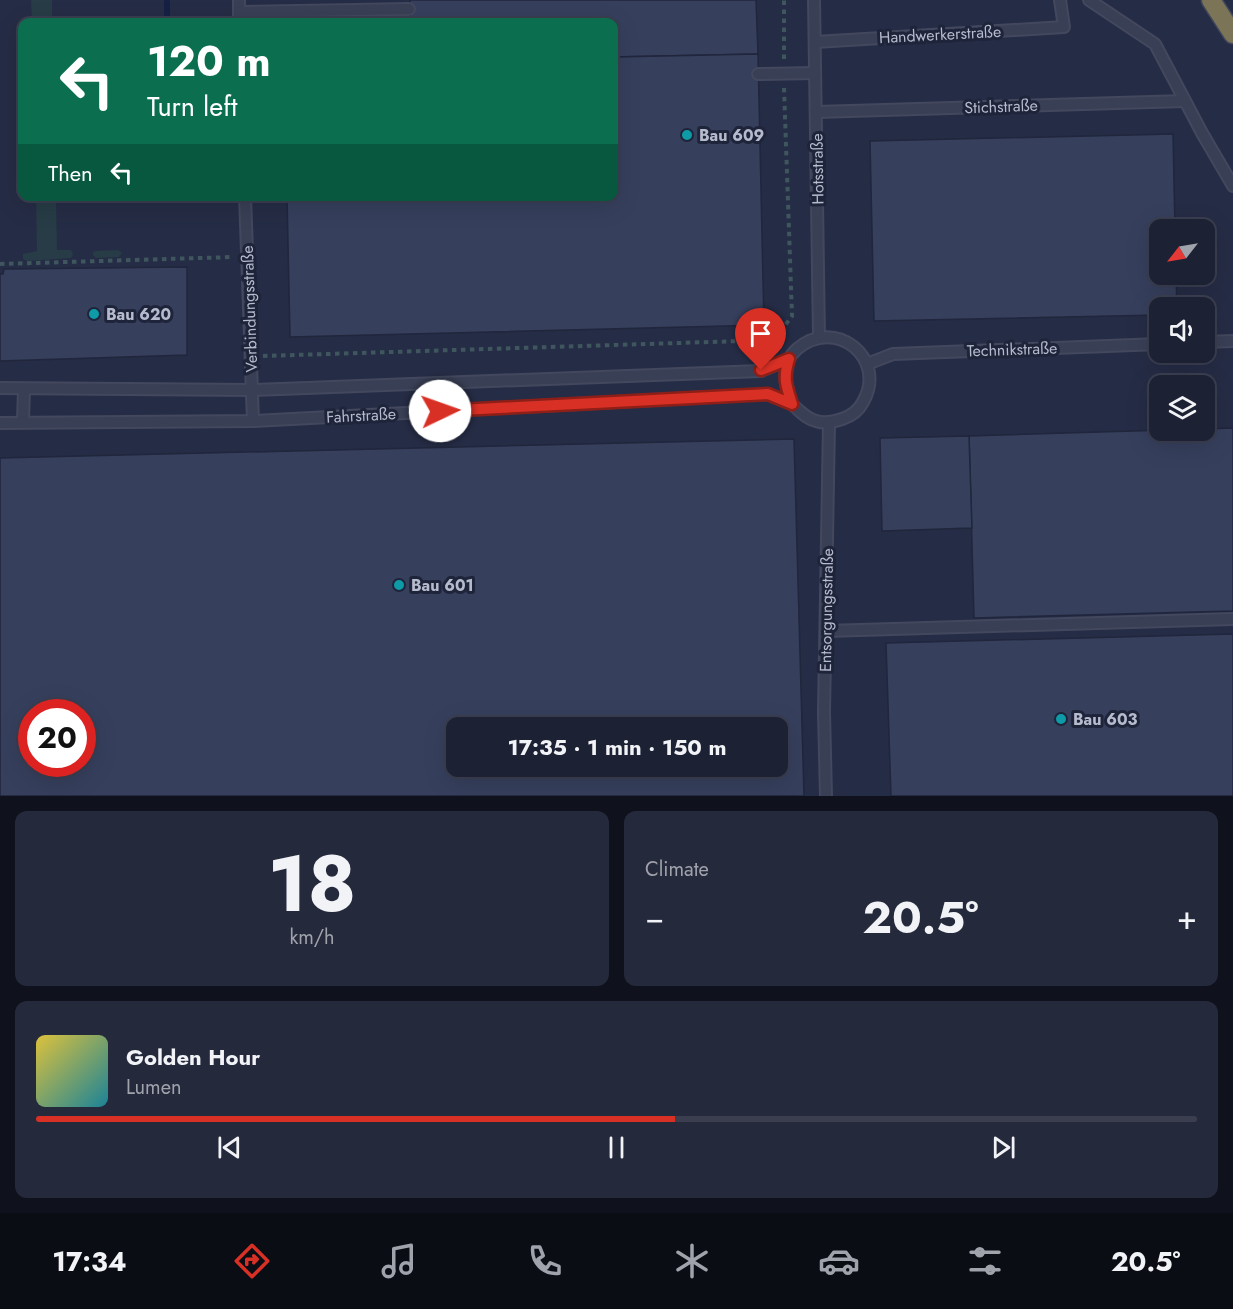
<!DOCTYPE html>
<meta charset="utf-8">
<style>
:root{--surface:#1c2134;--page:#25293c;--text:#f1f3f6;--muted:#a0a3ac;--line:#3a3e4f;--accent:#d93025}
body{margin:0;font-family:Jost,sans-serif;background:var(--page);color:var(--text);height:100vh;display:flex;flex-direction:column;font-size:22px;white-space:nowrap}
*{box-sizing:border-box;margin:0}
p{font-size:20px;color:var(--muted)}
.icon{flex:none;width:33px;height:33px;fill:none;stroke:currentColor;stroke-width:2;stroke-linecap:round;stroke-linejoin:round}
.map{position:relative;height:796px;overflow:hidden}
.panel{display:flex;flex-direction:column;gap:15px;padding:15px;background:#0f121d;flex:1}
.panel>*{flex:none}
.hud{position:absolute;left:18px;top:18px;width:600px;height:183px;border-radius:12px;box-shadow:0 6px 24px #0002,0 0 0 2px var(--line);background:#0b6e4f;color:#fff;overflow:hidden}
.needle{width:39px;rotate:239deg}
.tools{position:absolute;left:1149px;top:219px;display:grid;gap:12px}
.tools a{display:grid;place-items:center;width:66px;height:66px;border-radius:12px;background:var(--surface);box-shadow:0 6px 24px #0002,0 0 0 2px var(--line);font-size:30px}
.speed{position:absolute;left:18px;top:699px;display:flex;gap:12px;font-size:30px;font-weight:700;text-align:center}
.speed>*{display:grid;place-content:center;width:78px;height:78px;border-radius:50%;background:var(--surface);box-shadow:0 6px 24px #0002,0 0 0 2px var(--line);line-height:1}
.speed .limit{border:9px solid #d22;background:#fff;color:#111}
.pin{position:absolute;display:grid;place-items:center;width:51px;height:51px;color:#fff;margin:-62px -26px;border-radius:50% 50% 50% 0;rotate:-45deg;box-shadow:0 0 6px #0007}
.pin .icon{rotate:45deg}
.me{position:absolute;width:66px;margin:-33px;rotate:87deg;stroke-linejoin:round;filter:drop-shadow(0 0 4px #0008)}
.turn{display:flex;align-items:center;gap:21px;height:126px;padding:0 30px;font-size:27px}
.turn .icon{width:78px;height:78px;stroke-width:2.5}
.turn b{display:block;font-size:42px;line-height:51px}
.then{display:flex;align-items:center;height:57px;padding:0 30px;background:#0003;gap:12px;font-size:22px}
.big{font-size:45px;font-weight:700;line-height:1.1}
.panel .widget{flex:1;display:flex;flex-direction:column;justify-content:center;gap:9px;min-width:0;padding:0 21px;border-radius:12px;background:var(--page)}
.panel .dial{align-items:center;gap:0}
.dial b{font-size:78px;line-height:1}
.song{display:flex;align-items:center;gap:18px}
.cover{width:72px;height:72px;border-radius:9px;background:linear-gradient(135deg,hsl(50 70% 55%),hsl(190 70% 35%))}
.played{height:6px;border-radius:3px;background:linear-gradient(90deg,var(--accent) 55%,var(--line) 55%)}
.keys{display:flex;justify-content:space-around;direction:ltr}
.heat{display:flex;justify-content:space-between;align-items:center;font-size:33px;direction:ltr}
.panel .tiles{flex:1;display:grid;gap:15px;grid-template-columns:1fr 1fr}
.widget:last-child{grid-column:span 2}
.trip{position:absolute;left:446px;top:717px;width:342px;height:60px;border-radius:12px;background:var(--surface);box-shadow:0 6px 24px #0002,0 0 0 2px var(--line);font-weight:700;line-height:60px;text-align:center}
.menu{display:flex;height:96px;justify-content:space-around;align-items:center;background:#0b0d15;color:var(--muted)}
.menu .icon{width:42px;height:42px}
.menu .selected{color:var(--accent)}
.menu b{font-size:27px;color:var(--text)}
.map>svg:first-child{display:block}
</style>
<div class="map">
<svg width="1233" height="796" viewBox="0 0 1233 796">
<rect width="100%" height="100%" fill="#252c45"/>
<g fill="#273c46">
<path d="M31,0h21v22h-20z"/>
<path d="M36,197h20l1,53h14l2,4 -2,4 -44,3 -4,-2v-5l14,-3z"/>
<path d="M118,250l4,3 -3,4 -23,1 -3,-3v-3l3,-1z"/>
</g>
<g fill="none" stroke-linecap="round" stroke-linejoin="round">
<path stroke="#162045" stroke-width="6" d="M167,0v22"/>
</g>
<g fill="#363f5c" stroke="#20263c" stroke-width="1.5" fill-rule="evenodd">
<path d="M410,0h346l2,54 -144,3v-35h-204z"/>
<path d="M758,54l6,271 -474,12 -3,-141h327v-139z"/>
<path d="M1173,134l2,96h-15v44h16l1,34h-17v7l-286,6 -4,-180z"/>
<path d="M187,267v88l-187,6v-87h3l1,-5z"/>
<path d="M1233,428v183l-259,7 -5,-182z"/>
<path d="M969,436l3,92 -90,3 -2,-93z"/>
<path d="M794,439l10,357h-804v-338zM32,712h50v52h-50zM456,728h321v38h-321z"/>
<path d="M1233,634v162h-342l-5,-153z"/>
</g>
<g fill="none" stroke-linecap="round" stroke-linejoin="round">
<g stroke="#43485e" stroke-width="14">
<g id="service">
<path d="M239,0v22"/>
<path d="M814,0l5,337"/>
<path d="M1089,0l66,44 47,89 31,53"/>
<path d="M239,12l170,-3"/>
<path d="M815,42l249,-15 -4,-27"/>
<path d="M758,74l57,-1"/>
<path d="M816,112l369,-11"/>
<path d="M245,196l8,225"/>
<path d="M1204,342l29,-1"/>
<path d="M867,364l26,-10 267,-10"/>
<path d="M0,388l252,2 509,-19 28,-12"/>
<path d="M23,422l1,-33"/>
<path d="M0,423l253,-2 515,-27c7,3 15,6 22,9 9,6 14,15 26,18 9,3 17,1 26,-2 9,-3 17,-9 21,-17 25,-44 -28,-86 -66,-53 -17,15 -12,36 -6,55"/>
<path d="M826,631l407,-12"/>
<path d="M826,796l-2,-84 5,-289"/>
</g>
</g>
<g stroke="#41475c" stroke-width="21">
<path id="motorway" d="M1211,0l22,34"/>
</g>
<g stroke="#40565e" stroke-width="4" stroke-dasharray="4.5 4.5" stroke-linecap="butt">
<path d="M784,59v-59"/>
<path d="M0,264l233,-7"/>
<path d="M263,356l511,-16 18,-24 -8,-228"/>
</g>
<use href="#service" stroke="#393f55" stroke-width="10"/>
<use href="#motorway" stroke="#7b7456" stroke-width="18"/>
</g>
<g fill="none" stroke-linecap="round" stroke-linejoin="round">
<g stroke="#8d1f18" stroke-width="15">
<path id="route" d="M440,411l328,-17 24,10c-6,-18 -9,-26 -3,-45l-28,11"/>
</g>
<use href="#route" stroke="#d93025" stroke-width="10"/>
</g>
<g fill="#0f9aa8" stroke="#1e243a" stroke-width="2">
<circle cx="687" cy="135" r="6"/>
<circle cx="94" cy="314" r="6"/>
<circle cx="399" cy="585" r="6"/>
<circle cx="1061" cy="719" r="6"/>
</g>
<g text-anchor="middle" stroke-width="6" stroke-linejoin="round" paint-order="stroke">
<g font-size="16" fill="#b7bbce" stroke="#1e243a">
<text transform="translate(940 34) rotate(-3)" y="6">Handwerkerstraße</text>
<text transform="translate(1001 106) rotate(-2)" y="6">Stichstraße</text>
<text transform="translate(817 169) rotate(-91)" y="6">Hotsstraße</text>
<text transform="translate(249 309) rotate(-92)" y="6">Verbindungsstraße</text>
<text transform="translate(1012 349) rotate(-2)" y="6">Technikstraße</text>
<text transform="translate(361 415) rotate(-3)" y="6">Fahrstraße</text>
<text transform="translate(826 610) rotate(-89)" y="6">Entsorgungsstraße</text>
</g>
<g font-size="16" font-weight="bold" fill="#b7bbce" stroke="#1e243a" text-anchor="start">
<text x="699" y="141">Bau 609</text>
<text x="106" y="320">Bau 620</text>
<text x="411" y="591">Bau 601</text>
<text x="1073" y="725">Bau 603</text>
</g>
</g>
</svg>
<div class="tools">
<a><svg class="needle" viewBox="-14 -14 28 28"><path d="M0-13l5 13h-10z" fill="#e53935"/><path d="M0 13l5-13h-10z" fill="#a0a3ac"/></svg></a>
<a><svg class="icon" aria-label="sound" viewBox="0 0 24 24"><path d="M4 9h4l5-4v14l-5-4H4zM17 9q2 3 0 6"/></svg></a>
<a><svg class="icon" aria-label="layers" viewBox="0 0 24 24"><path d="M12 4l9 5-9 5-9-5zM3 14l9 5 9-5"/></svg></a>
</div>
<div class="speed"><div class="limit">20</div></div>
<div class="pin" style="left:761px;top:370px;background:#d93025"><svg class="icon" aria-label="arrive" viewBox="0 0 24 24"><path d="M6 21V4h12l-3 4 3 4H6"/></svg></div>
<svg class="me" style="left:440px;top:411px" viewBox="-20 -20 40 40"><circle r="19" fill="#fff"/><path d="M0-13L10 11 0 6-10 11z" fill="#d93025"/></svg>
<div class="trip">17:35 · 1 min · 150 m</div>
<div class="hud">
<div class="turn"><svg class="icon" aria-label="left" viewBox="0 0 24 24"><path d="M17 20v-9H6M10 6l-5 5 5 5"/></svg><div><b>120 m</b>Turn left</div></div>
<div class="then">Then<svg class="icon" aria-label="left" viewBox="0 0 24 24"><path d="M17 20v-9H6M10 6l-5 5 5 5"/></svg></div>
</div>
</div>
<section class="panel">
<div class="tiles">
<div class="widget dial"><b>18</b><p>km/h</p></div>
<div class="widget"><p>Climate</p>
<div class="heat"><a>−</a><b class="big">20.5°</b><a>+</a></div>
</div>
<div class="widget">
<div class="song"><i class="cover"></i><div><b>Golden Hour</b><p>Lumen</p></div></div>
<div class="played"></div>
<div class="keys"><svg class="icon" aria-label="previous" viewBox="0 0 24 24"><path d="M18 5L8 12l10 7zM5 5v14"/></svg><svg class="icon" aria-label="pause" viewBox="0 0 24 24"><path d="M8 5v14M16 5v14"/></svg><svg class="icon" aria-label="next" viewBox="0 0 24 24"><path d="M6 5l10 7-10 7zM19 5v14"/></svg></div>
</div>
</div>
</section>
<nav class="menu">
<b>17:34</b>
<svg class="icon selected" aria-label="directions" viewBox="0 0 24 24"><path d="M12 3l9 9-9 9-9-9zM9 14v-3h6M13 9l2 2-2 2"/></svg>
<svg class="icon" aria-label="music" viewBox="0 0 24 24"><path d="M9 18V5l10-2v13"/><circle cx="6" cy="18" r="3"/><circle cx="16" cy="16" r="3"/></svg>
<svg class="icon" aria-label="phone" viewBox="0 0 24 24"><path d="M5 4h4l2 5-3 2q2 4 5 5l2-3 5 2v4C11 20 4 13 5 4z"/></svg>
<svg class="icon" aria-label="climate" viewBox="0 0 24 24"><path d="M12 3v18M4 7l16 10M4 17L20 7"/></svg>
<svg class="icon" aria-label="car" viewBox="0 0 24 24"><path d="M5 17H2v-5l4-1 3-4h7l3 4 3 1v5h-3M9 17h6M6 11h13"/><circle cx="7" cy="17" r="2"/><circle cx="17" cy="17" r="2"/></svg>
<svg class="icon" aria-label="filters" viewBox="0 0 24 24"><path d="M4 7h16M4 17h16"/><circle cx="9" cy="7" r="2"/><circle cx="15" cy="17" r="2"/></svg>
<b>20.5°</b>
</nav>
